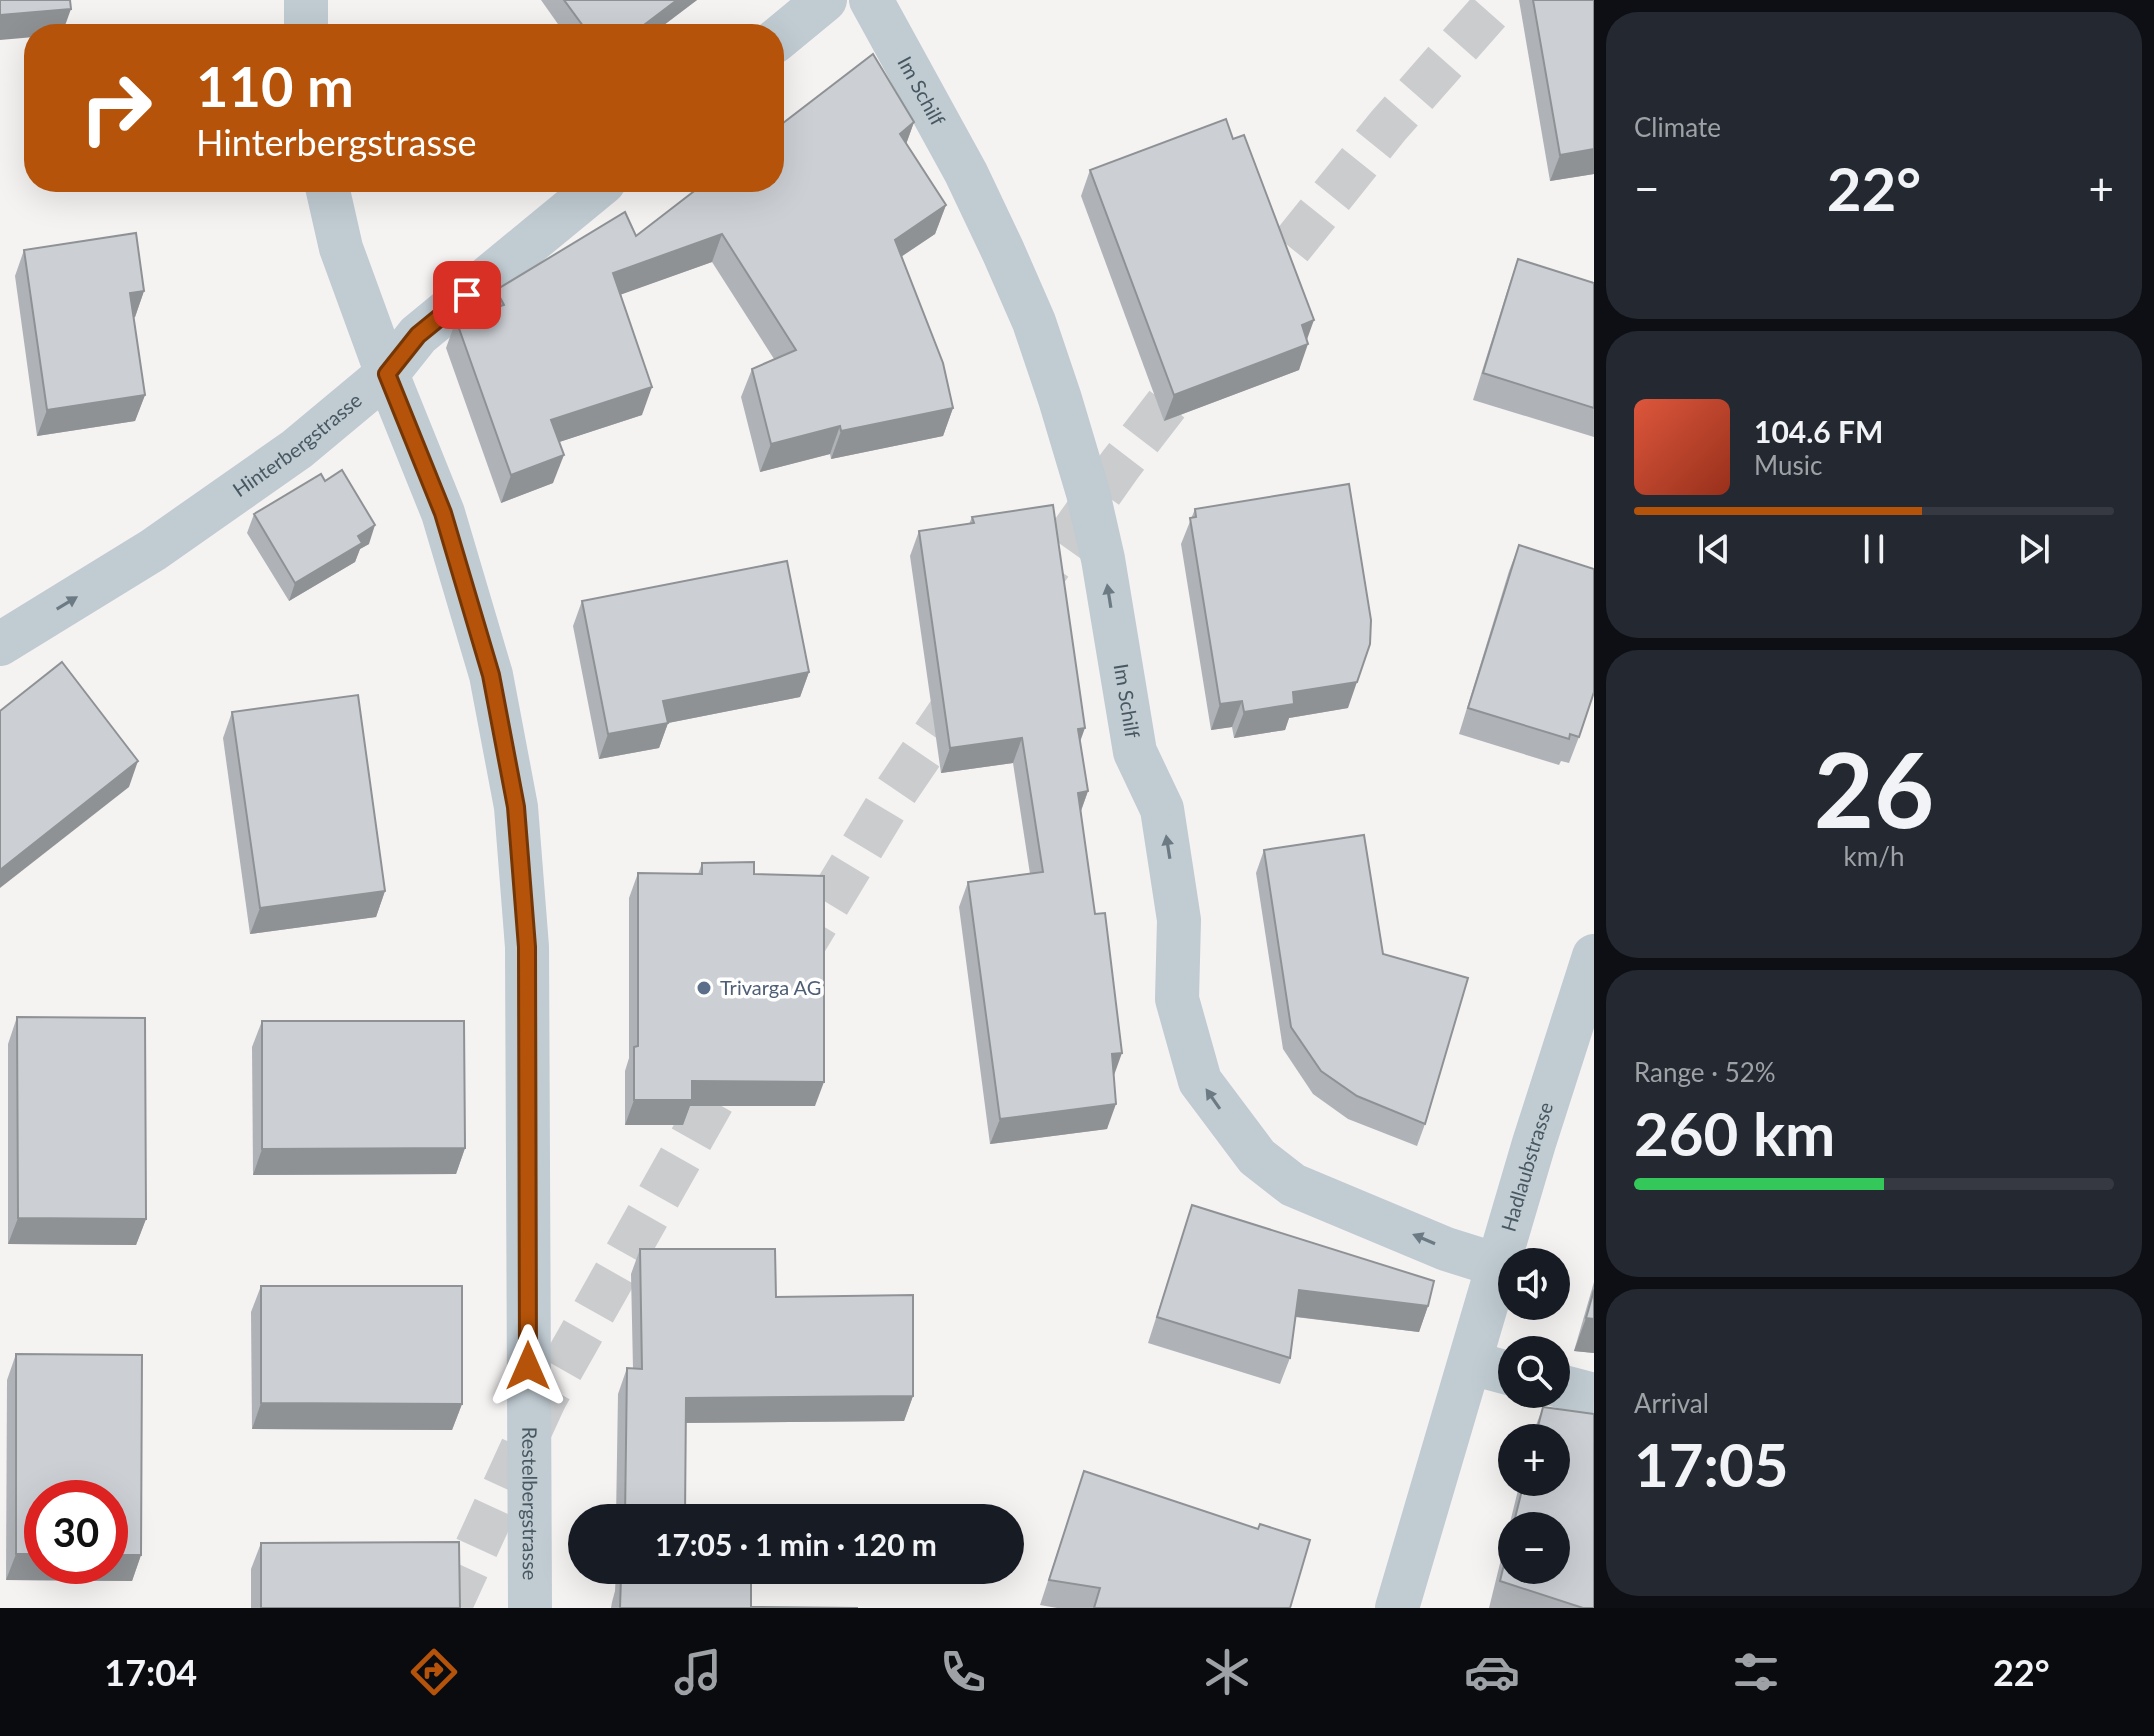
<!DOCTYPE html>
<meta charset="utf-8">
<style>
:root{--surface:#171b24;--page:#242831;--text:#f1f3f6;--muted:#9ea1a6;--line:#363941;--accent:#b45309}
body{margin:0;font-family:Lato,sans-serif;background:var(--page);color:var(--text);height:100vh;display:flex;flex-direction:column;font-size:30px;white-space:nowrap}
*{box-sizing:border-box;margin:0}
p{font-size:26px;color:var(--muted)}
.icon{flex:none;width:44px;height:44px;fill:none;stroke:currentColor;stroke-width:2;stroke-linecap:round;stroke-linejoin:round}
.map{position:relative;flex:1;overflow:hidden}
.side{display:flex;flex-direction:column;gap:12px;padding:12px;background:#0d0f14;width:560px}
.side>*{flex:none}
.banner{position:absolute;left:24px;top:24px;width:760px;height:168px;border-radius:32px;box-shadow:0 8px 32px #0002;background:#b45309;color:#fff;overflow:hidden}
.tools{position:absolute;left:1498px;top:1248px;display:grid;gap:16px}
.tools a{display:grid;place-items:center;width:72px;height:72px;border-radius:50%;background:var(--surface);box-shadow:0 8px 32px #0002;font-size:40px}
.speed{position:absolute;left:24px;top:1480px;display:flex;gap:16px;font-size:40px;font-weight:700;text-align:center}
.speed>*{display:grid;place-content:center;width:104px;height:104px;border-radius:50%;background:var(--surface);box-shadow:0 8px 32px #0002;line-height:1}
.speed .limit{border:12px solid #d22;background:#fff;color:#111}
.pin{position:absolute;display:grid;place-items:center;width:68px;height:68px;color:#fff;margin:-34px;border-radius:16px;box-shadow:0 4px 12px #0006}
.me{position:absolute;width:88px;margin:-44px;rotate:0deg;stroke-linejoin:round;filter:drop-shadow(0 0 6px #0008)}
.turn{display:flex;align-items:center;gap:28px;height:168px;padding:0 40px;font-size:36px}
.turn .icon{width:104px;height:104px;stroke-width:2.5}
.turn b{display:block;font-size:56px;line-height:68px}
.big{font-size:60px;font-weight:700;line-height:1.1}
.side .card{flex:1;display:flex;flex-direction:column;justify-content:center;gap:12px;min-width:0;padding:0 28px;border-radius:32px;background:var(--page)}
.side .dial{align-items:center;gap:0}
.dial b{font-size:104px;line-height:1}
.song{display:flex;align-items:center;gap:24px}
.cover{width:96px;height:96px;border-radius:12px;background:linear-gradient(135deg,hsl(10 70% 55%),hsl(10 70% 35%))}
.played{height:8px;border-radius:4px;background:linear-gradient(90deg,var(--accent) 60%,var(--line) 60%)}
.keys{display:flex;justify-content:space-around;direction:ltr}
.heat{display:flex;justify-content:space-between;align-items:center;font-size:44px;direction:ltr}
.charge{height:12px;border-radius:6px;background:linear-gradient(90deg,#34c759 52%,var(--line) 0)}
.trip{position:absolute;left:568px;top:1504px;width:456px;height:80px;border-radius:40px;background:var(--surface);box-shadow:0 8px 32px #0002;font-weight:700;line-height:80px;text-align:center}
.tab-bar{display:flex;height:128px;justify-content:space-around;align-items:center;background:#090b0e;color:var(--muted)}
.tab-bar .icon{width:56px;height:56px}
.tab-bar .current{color:var(--accent)}
.tab-bar b{font-size:36px;color:var(--text)}
main{display:flex;flex:1;min-height:0}
.map>svg:first-child{display:block}
</style>
<main>
<div class="map">
<svg width="1594" height="1608" viewBox="0 0 1594 1608">
<rect width="100%" height="100%" fill="#f5f2f2"/>
<g fill="none" stroke-linecap="round" stroke-linejoin="round">
<g stroke="#caccce" stroke-width="44" stroke-dasharray="44 22" stroke-linecap="butt">
<path d="M1249,299l139,-173 111,-126"/>
<path d="M1025,600l95,-135 77,-100"/>
<path d="M794,960l100,-166 75,-110"/>
<path d="M449,1608l96,-210 194,-344"/>
</g>
<g stroke="#c0cbd2" stroke-width="44">
<path d="M306,0v34"/>
<path id="s1" d="M871,0l95,173 37,78 31,71 26,77 28,94 15,66 32,193 27,57 17,111 -2,79 23,82 57,76 36,28 153,64 51,16"/>
<path d="M774,42l51,-42"/>
<path id="s2" d="M326,182l15,66 46,126 56,139 48,162 25,132 11,140 3,661"/>
<path id="s3" d="M0,644l153,-94 144,-101 90,-75 31,-39 186,-153"/>
<path d="M1471,1363l41,11"/>
<path d="M1556,1385l38,10"/>
<path id="s4" d="M1397,1608l137,-465 60,-187"/>
</g>
</g>
<g fill="#afb3b7" fill-rule="evenodd">
<path d="M541,0h156l-45,34h-87z"/>
<path d="M1519,0h75v174l-44,7z"/>
<path d="M914,122l-8,22 40,61 -11,29 -34,23 52,151 -10,28 -112,23 -1,-5 -70,18 -19,-75 11,-28 22,-10 -62,-97 -91,32 21,121 -83,27 -6,41 -52,20 -55,-155 10,-28 33,-10 7,-20 140,-54z"/>
<path d="M1090,170l217,169 -8,31 -135,51 -83,-225z"/>
<path d="M24,250l120,41 -9,26 -2,1 12,77 -10,26 -98,15 -22,-160z"/>
<path d="M1518,259l76,24v154l-121,-37 36,-115z"/>
<path d="M1195,509l153,199 -59,10 -4,12 -51,8 -2,-11 -21,3 -30,-186z"/>
<path d="M254,514l115,30 -9,5 -5,13 -66,39 -42,-68z"/>
<path d="M972,517l108,225 8,49 -7,20 33,264 -7,54 -117,15 -31,-237 9,-25 62,-8 -17,-111 -72,10 -31,-217 9,-25 50,-7z"/>
<path d="M1519,545l60,192 -10,26 -8,-2 -2,4 -100,-31 50,-163z"/>
<path d="M582,601l227,71 -9,25 -132,26 -9,25 -60,11 -26,-133z"/>
<path d="M232,712l153,179 -9,26 -126,17 -27,-196z"/>
<path d="M1264,850l119,104 42,170 -8,22 -69,-27 -35,-25 -30,-45 -27,-176z"/>
<path d="M702,863l52,11 61,232h-125l-7,19h-58v-54l4,-13v-160l9,-25 60,1z"/>
<path d="M17,1017l129,202 -10,26 -128,-1v-200z"/>
<path d="M262,1021l203,127 -9,26 -203,1 -1,-128z"/>
<path d="M1192,1205l236,101 -9,26 -124,-15 -5,41 -10,26 -132,-41z"/>
<path d="M640,1249l136,48 137,99 -9,25 -219,2v95h-69l2,-124 9,-26 6,1 -2,-95z"/>
<path d="M1594,1282v71l-20,-2z"/>
<path d="M261,1286l201,118 -10,26 -200,-1 -1,-117z"/>
<path d="M16,1354l125,201 -9,26 -126,-1 1,-200z"/>
<path d="M1543,1407l51,7v194h-105l31,-126h36v-44h-25zM1512,1526h44v44h-44z"/>
<path d="M1084,1471l206,137h-233l-17,-3z"/>
<path d="M261,1543l199,65h-209v-39z"/>
<path d="M616,1570h69v8l66,29 107,1h-247l1,-6 3,-11z"/>
</g>
<g fill="#8f9295">
<path d="M677,0h20l-45,34h-20z"/>
<path d="M71,9l-9,25h-28v3l-34,3v-25z"/>
<path d="M914,122l-10,28 -4,-16z"/>
<path d="M1594,149v25l-44,7 10,-26z"/>
<path d="M946,205l-11,29 -51,34 11,-28z"/>
<path d="M722,234l-10,28 -109,39 10,-28z"/>
<path d="M144,291l-9,26 -15,2 10,-26z"/>
<path d="M1314,320l-9,25 3,-1 -9,26 -135,51 10,-26 128,-70z"/>
<path d="M652,387l-10,28 -101,33 10,-28z"/>
<path d="M145,395l-10,26 -98,15 10,-26z"/>
<path d="M953,408l-10,28 -112,23 10,-28z"/>
<path d="M840,426l-10,28 -70,18 11,-28z"/>
<path d="M564,455l-11,28 -52,20 10,-28z"/>
<path d="M375,525l-6,19 -9,5 -5,13 -66,39 6,-18 63,-47z"/>
<path d="M809,672l-9,25 -132,26 -9,25 -60,11 9,-25 55,-33z"/>
<path d="M1357,682l-9,26 -59,10 -4,12 -51,8 10,-26 49,-20z"/>
<path d="M1242,701l-10,26 -21,3 9,-26z"/>
<path d="M1085,728l-9,25 2,-24z"/>
<path d="M1022,738l-9,25 -72,10 9,-25z"/>
<path d="M138,761l-9,26 -129,101v-18z"/>
<path d="M1088,791l-9,25 -1,-23z"/>
<path d="M385,891l-9,26 -126,17 10,-26z"/>
<path d="M1122,1053l-9,25 -1,-24z"/>
<path d="M692,1081l132,1 -9,24h-125l-7,19h-58l9,-25z"/>
<path d="M1116,1104l-9,25 -117,15 10,-25z"/>
<path d="M465,1148l-9,26 -203,1 9,-26z"/>
<path d="M18,1218l128,1 -10,26 -128,-1z"/>
<path d="M1299,1290l129,16 -9,26 -129,-16z"/>
<path d="M1586,1318l8,1v34l-20,-2z"/>
<path d="M913,1396l-9,25 -228,2 10,-25z"/>
<path d="M261,1403l201,1 -10,26 -200,-1z"/>
<path d="M16,1554h26v12h68v-11h31l-9,26 -126,-1z"/>
</g>
<g fill="#ccd0d5" stroke="#8f9295" stroke-width="2">
<path d="M0,0h70l1,9 -71,6z"/>
<path d="M564,0h113l-45,34h-43z"/>
<path d="M1533,0h61v149l-34,6z"/>
<path d="M873,54l41,68 -14,12 46,71 -51,35 48,123 10,45 -112,23 -1,-5 -69,18 -19,-75 44,-19 -74,-116 -109,39 39,114 -101,33 13,35 -53,20 -55,-155 48,-15 -8,-15 129,-78 11,24 70,-54h68v-52z"/>
<path d="M1226,119l7,20 11,-4 70,185 -12,5 6,19 -134,51 -84,-225z"/>
<path d="M136,233l8,58 -14,2 15,102 -98,15 -23,-160z"/>
<path d="M1518,259l76,24v125l-111,-35z"/>
<path d="M342,470l33,55 -17,11 4,7 -67,40 -41,-69 67,-40 4,7z"/>
<path d="M1349,484l22,136 -1,24 -13,38 -64,10 1,12 -50,8 -2,-11 -22,3 -30,-186 6,-1 -1,-8z"/>
<path d="M1053,505l32,223 -7,1 10,62 -10,2 17,121 10,-1 17,140 -10,1 4,50 -116,15 -32,-237 75,-10 -21,-134 -72,10 -31,-217 55,-8 -2,-6z"/>
<path d="M1519,545l75,24v123l-15,45 -9,-3 -1,5 -101,-31z"/>
<path d="M787,561l22,111 -146,29 5,22 -60,11 -26,-133z"/>
<path d="M62,662l76,99 -138,109v-159z"/>
<path d="M358,695l27,196 -125,17 -28,-196z"/>
<path d="M1364,835l19,119 85,24 -43,146 -68,-28 -36,-25 -30,-44 -27,-177z"/>
<path d="M754,862v12l70,2v206l-132,-1v19h-58v-53l4,-1v-173l64,1v-11z"/>
<path d="M17,1017l128,1 1,201 -128,-1z"/>
<path d="M262,1021h202l1,127 -203,1z"/>
<path d="M1192,1205l242,76 -6,25 -129,-16 -9,68 -133,-41z"/>
<path d="M640,1249h135l1,48 137,-2v101l-227,2 -1,120h-60l2,-150 15,1z"/>
<path d="M261,1286h201v118l-201,-1z"/>
<path d="M1594,1290v29l-8,-1z"/>
<path d="M16,1354l126,1 -1,200h-31v-57h-68v56h-26z"/>
<path d="M1543,1407l51,7v194h-11l-83,-27 12,-50v39h44v-44h-43l11,-44h32v-44h-21z"/>
<path d="M1084,1471l174,58 2,-5 50,16 -20,68h-196l6,-20 -51,-8z"/>
<path d="M459,1542l1,66h-199v-65z"/>
<path d="M624,1570h61v8h66v29l107,1h-238l1,-31h3z"/>
</g>
<defs><path id="oneway-solid" d="M-6-.8H1V-3.2L6.5 0L1 3.2V.8H-6Z" transform="scale(2)"/></defs>
<g fill="#6c7a83">
<use href="#oneway-solid" transform="translate(1109 596) rotate(-99)"/>
<use href="#oneway-solid" transform="translate(67 603) rotate(-31)"/>
<use href="#oneway-solid" transform="translate(1168 847) rotate(-99)"/>
<use href="#oneway-solid" transform="translate(1213 1099) rotate(-125)"/>
<use href="#oneway-solid" transform="translate(1424 1239) rotate(-157)"/>
</g>
<g fill="none" stroke-linecap="round" stroke-linejoin="round">
<g stroke="#753606" stroke-width="20">
<path id="route" d="M467,295l-49,40 -31,39 56,139 48,162 25,132 11,140 1,419"/>
</g>
<use href="#route" stroke="#b45309" stroke-width="14"/>
</g>
<circle fill="#5c6f8a" stroke="#fff" stroke-width="3" cx="704" cy="988" r="8"/>
<g text-anchor="middle" stroke-width="7" stroke-linejoin="round" paint-order="stroke">
<g font-size="20" fill="#485861" stroke="#fff">
<text dy="7" stroke="none"><textPath href="#s1" startOffset="104">Im Schilf</textPath></text>
<text dy="7" stroke="none"><textPath href="#s3" startOffset="358">Hinterbergstrasse</textPath></text>
<text dy="7" stroke="none"><textPath href="#s1" startOffset="752">Im Schilf</textPath></text>
<text dy="7" stroke="none"><textPath href="#s4" startOffset="460">Hadlaubstrasse</textPath></text>
<text dy="7" stroke="none"><textPath href="#s2" startOffset="1352">Restelbergstrasse</textPath></text>
</g>
<g font-size="20" fill="#4e5e75" stroke="#fff" text-anchor="start">
<text x="720" y="995">Trivarga AG</text>
</g>
</g>
</svg>
<div class="tools">
<a><svg class="icon" aria-label="sound" viewBox="0 0 24 24"><path d="M4 9h4l5-4v14l-5-4H4zM17 9q2 3 0 6"/></svg></a>
<a><svg class="icon" aria-label="search" viewBox="0 0 24 24"><circle cx="10" cy="10" r="6"/><path d="M15 15l6 6"/></svg></a>
<a>+</a>
<a>−</a>
</div>
<div class="speed"><div class="limit">30</div></div>
<div class="pin" style="left:467px;top:295px;background:#d93025"><svg class="icon" aria-label="arrive" viewBox="0 0 24 24"><path d="M6 21V4h12l-3 4 3 4H6"/></svg></div>
<svg class="me" style="left:528px;top:1366px" viewBox="-20 -20 40 40"><path d="M0-17L14 15 0 8-14 15z" fill="#b45309" stroke="#fff" stroke-width="4"/></svg>
<div class="trip">17:05 · 1 min · 120 m</div>
<div class="banner">
<div class="turn"><svg class="icon" aria-label="right" viewBox="0 0 24 24"><path d="M7 20v-9h11M14 6l5 5-5 5"/></svg><div><b>110 m</b>Hinterbergstrasse</div></div>
</div>
</div>
<section class="side">
<div class="card"><p>Climate</p>
<div class="heat"><a>−</a><b class="big">22°</b><a>+</a></div>
</div>
<div class="card">
<div class="song"><i class="cover"></i><div><b>104.6 FM</b><p>Music</p></div></div>
<div class="played"></div>
<div class="keys"><svg class="icon" aria-label="previous" viewBox="0 0 24 24"><path d="M18 5L8 12l10 7zM5 5v14"/></svg><svg class="icon" aria-label="pause" viewBox="0 0 24 24"><path d="M8 5v14M16 5v14"/></svg><svg class="icon" aria-label="next" viewBox="0 0 24 24"><path d="M6 5l10 7-10 7zM19 5v14"/></svg></div>
</div>
<div class="card dial"><b>26</b><p>km/h</p></div>
<div class="card"><p>Range · 52%</p><b class="big">260 km</b><div class="charge"></div></div>
<div class="card"><p>Arrival</p><b class="big">17:05</b></div>
</section>
</main>
<nav class="tab-bar">
<b>17:04</b>
<svg class="icon current" aria-label="directions" viewBox="0 0 24 24"><path d="M12 3l9 9-9 9-9-9zM9 14v-3h6M13 9l2 2-2 2"/></svg>
<svg class="icon" aria-label="music" viewBox="0 0 24 24"><path d="M9 18V5l10-2v13"/><circle cx="6" cy="18" r="3"/><circle cx="16" cy="16" r="3"/></svg>
<svg class="icon" aria-label="phone" viewBox="0 0 24 24"><path d="M5 4h4l2 5-3 2q2 4 5 5l2-3 5 2v4C11 20 4 13 5 4z"/></svg>
<svg class="icon" aria-label="climate" viewBox="0 0 24 24"><path d="M12 3v18M4 7l16 10M4 17L20 7"/></svg>
<svg class="icon" aria-label="car" viewBox="0 0 24 24"><path d="M5 17H2v-5l4-1 3-4h7l3 4 3 1v5h-3M9 17h6M6 11h13"/><circle cx="7" cy="17" r="2"/><circle cx="17" cy="17" r="2"/></svg>
<svg class="icon" aria-label="filters" viewBox="0 0 24 24"><path d="M4 7h16M4 17h16"/><circle cx="9" cy="7" r="2"/><circle cx="15" cy="17" r="2"/></svg>
<b>22°</b>
</nav>
